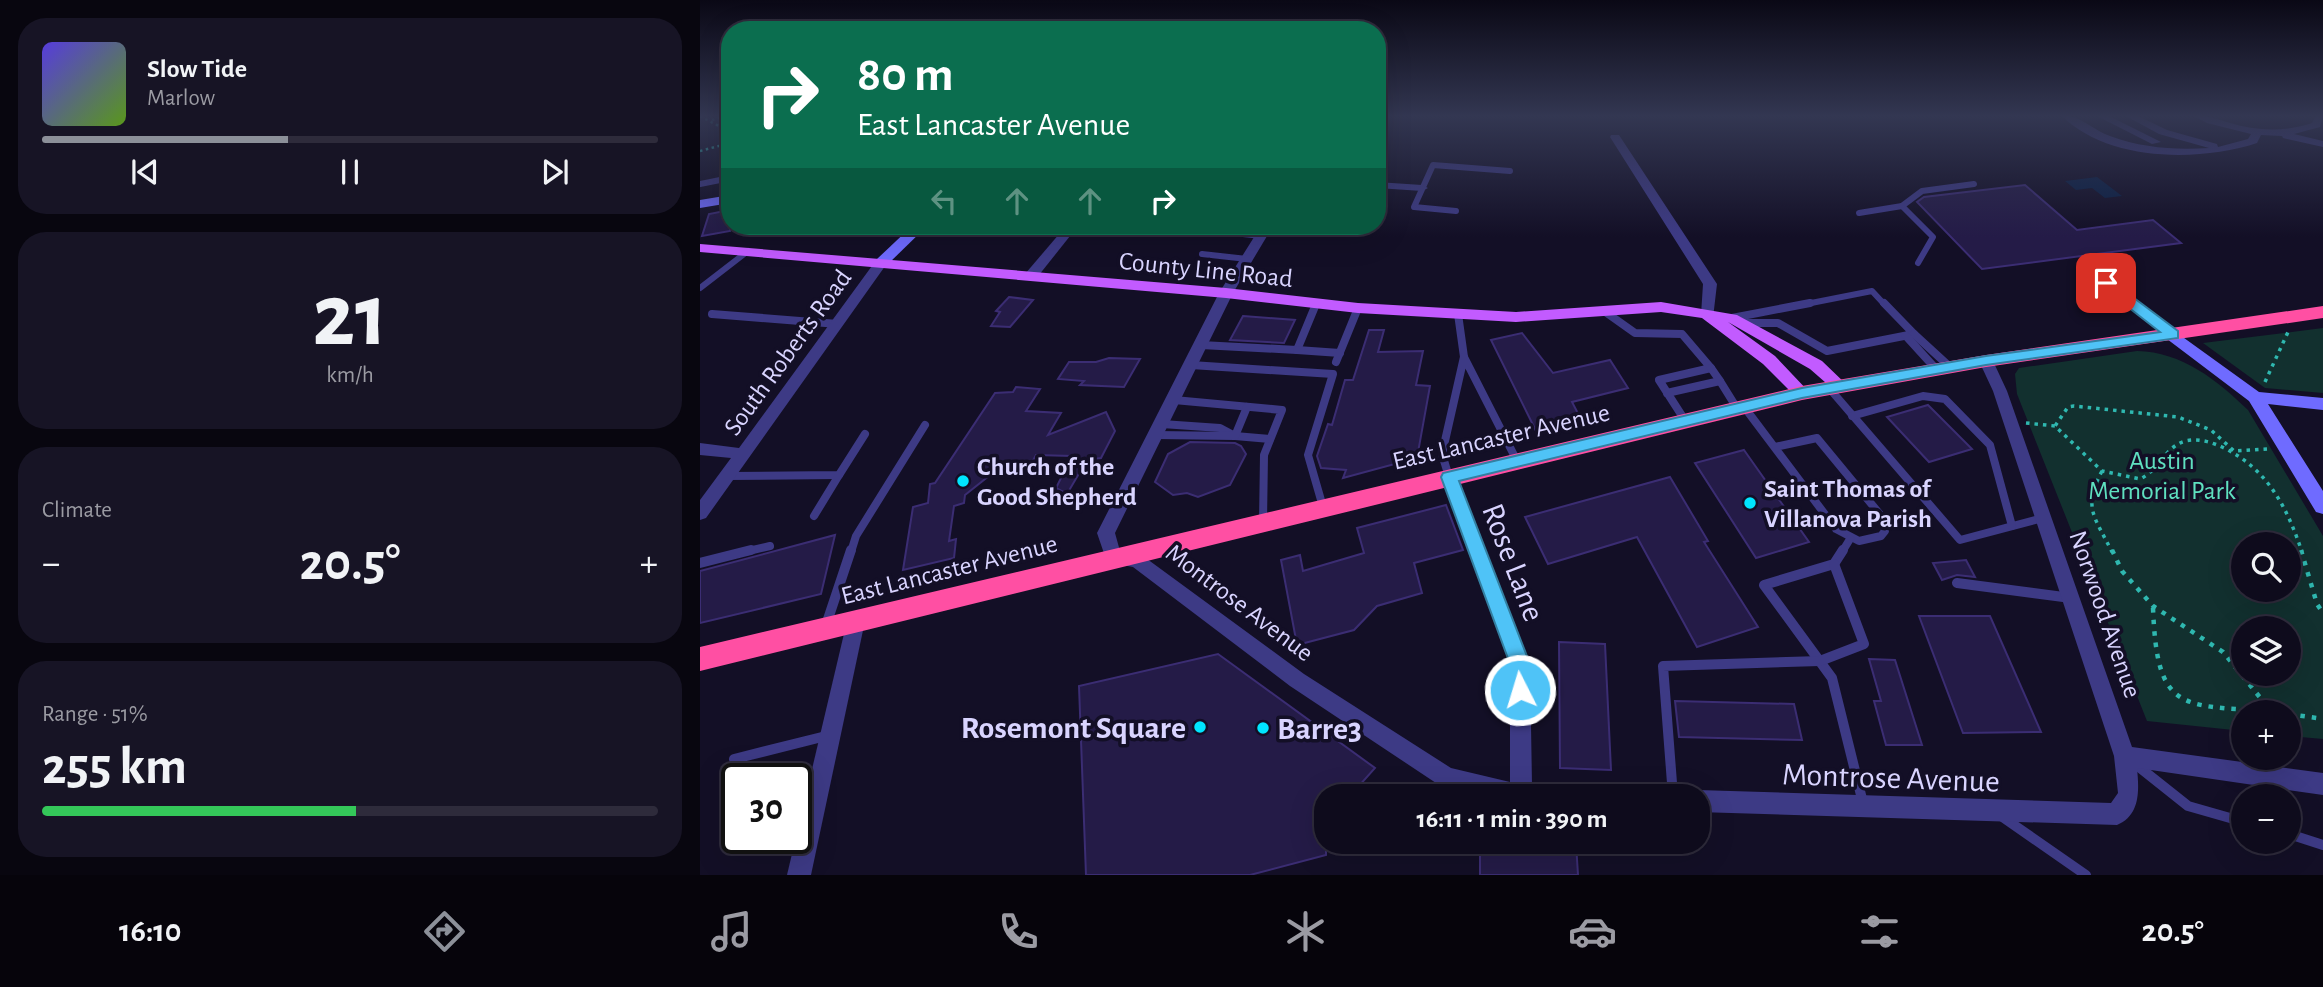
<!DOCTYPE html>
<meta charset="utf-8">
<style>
:root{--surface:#0e0b1c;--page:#171425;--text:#f1f3f6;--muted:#9b9ba3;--line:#2e2b3b;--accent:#8c9099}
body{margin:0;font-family:"Alegreya Sans",sans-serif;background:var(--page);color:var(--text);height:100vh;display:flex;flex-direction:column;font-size:26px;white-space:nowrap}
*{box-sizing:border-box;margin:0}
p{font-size:23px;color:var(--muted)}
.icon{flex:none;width:38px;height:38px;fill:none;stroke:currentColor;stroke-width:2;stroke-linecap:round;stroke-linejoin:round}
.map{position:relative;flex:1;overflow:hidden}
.panel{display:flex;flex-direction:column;gap:18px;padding:18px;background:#08060f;width:700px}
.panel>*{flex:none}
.banner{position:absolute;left:21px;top:21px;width:665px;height:214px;border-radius:28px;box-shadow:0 7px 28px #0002,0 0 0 2px var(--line);background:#0b6e4f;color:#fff;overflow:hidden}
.controls{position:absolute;left:1531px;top:532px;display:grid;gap:14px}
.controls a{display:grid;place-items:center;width:70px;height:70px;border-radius:50%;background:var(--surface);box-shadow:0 7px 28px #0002,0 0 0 2px var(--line);font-size:35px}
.speed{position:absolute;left:21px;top:763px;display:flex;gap:14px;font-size:35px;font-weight:700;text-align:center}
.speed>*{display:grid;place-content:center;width:91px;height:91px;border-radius:50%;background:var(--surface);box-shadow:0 7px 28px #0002,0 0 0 2px var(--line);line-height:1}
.speed .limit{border:4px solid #111;border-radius:10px;background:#fff;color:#111}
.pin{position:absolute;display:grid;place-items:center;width:60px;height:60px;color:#fff;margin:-30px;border-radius:14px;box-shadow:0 4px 10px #0006}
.me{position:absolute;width:77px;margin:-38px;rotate:355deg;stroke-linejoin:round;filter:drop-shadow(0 0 5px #0008)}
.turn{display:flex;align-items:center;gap:24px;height:147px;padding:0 21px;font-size:32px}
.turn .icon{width:91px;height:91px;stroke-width:2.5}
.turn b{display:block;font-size:49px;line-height:60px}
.lanes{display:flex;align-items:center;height:66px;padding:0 21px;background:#0003;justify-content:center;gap:35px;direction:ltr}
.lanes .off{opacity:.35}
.big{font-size:52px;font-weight:600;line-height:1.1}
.panel .card{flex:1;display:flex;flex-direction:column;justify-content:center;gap:10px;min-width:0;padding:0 24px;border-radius:28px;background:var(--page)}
.panel .dial{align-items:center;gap:0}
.dial b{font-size:91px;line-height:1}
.song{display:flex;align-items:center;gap:21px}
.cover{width:84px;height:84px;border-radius:10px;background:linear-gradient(135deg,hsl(250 70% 55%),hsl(90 70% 35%))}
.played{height:7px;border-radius:4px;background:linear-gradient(90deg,var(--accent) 40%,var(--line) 40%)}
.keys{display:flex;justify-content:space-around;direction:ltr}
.heat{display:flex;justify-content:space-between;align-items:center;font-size:38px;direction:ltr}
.charge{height:10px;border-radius:5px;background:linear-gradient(90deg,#34c759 51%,var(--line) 0)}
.trip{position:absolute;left:614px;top:784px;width:396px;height:70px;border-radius:28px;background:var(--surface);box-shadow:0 7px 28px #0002,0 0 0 2px var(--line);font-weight:600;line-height:70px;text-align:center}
.dock{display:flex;height:112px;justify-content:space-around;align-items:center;background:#06040b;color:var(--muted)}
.dock .icon{width:49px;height:49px}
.dock .current{color:var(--accent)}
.dock b{font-size:32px;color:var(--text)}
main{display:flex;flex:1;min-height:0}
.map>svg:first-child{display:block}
</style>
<main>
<section class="panel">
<div class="card">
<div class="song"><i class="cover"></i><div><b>Slow Tide</b><p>Marlow</p></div></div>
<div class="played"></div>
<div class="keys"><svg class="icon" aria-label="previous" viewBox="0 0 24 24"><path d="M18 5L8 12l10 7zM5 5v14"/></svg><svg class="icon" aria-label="pause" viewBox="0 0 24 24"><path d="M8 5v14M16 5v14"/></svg><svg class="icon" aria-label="next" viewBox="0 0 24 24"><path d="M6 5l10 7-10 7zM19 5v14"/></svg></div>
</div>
<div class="card dial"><b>21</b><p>km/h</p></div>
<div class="card"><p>Climate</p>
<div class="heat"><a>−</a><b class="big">20.5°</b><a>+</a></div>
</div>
<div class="card"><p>Range · 51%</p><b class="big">255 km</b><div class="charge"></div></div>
</section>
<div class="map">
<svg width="1623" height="875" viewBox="0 0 1623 875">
<rect width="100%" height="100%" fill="#130f26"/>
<g fill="#12302f" fill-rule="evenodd">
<path d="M1623,328v65l-58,-5 -62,-45z"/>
<path d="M1437,351c45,1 80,29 111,59l75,126v203l-34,-3v-24h-45l-1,19 -96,-10 -130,-327 -2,-20 4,-6zM1544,544h45v46h-45zM1544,628h45v46h-45z"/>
</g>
<path fill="#0a1f44" d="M1397,177l25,19 -17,2 -13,-10 -16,2 -11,-9z"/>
<g fill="#241b47" stroke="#3b2d73" stroke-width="2">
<path d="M1325,185l52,45 76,-10 28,23 -199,26 -65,-67 7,-5z"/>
<path d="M30,210v21l-28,5 7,-22z"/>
<path d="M309,297l24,3 -23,27 -19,-1 9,-14 -4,-1z"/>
<path d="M543,316l52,4 -11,23 -54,-3z"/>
<path d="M669,330h15l-6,22 45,-1 -7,34 14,1 -13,72 -74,20 3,-8 -25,-2 -4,-12 11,-32 4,1 13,-45h8z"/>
<path d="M822,333l31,40 57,-13 18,28 -56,14 10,19 -45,12 -46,-93z"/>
<path d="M409,358l31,1 -16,28 -44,-2 4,-4 -26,-2 11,-17h27z"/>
<path d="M316,387l24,2 -14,22 35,2 -13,22 58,-23 9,19 -14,27 -14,2 -20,34 -11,-6 16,-32 -36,-1 -5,9h-12l-25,8 -29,23 -1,8 -10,3 -5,35 7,-2 -2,19 -51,12 10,-63 15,-4 2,-19 5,-1 60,-90 18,-1z"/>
<path d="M1228,405l44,44 -43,13 -42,-45z"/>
<path d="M490,442l45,1 6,3 5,8 -16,31 -32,12 -11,-4 -14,2 -18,-13 13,-28z"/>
<path d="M1044,450l65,92 -53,16 -61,-95z"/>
<path d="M970,477l38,64 -4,1 54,85 -61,20 -60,-110 -89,27 -23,-47z"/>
<path d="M746,505l17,45 -49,13 8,30 -45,13 -23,24 -57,15 -16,-85 19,-5 3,16 61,-18 -7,-25z"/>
<path d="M135,535l-14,59 -121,29v-52z"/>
<path d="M1266,560l9,17 -18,-2 -15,5 -9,-17z"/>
<path d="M1219,616h71l51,116 -78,1z"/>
<path d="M859,642l46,2 6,126 -51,-2z"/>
<path d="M518,654l157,114 -25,28h-24v59l-76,20h-164l-7,-189z"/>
<path d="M1169,659l26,1 27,85h-36l-12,-44h7z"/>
<path d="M975,701l119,3 8,36 -123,-3z"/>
<path d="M876,843l2,32h-98v-29z"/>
</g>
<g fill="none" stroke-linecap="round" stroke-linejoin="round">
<g stroke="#2fb8b0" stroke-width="2.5" stroke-dasharray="2.5 3.5" stroke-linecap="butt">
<path d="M0,116l30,16"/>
<path d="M12,120l13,-4"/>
<path d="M0,151l30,-8"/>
</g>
<g stroke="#2fb8b0" stroke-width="3.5" stroke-dasharray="3.5 5" stroke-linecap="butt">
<path d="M1565,382l23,-50"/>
<path d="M1326,423l29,3"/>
<path d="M1567,449l-33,2 -23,-21 -33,-13 -104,-11 -6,1 -13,19 47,45 38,8c19,-9 25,-32 45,-38 13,-3 26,1 37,6 45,21 65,60 80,105"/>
<path d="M1402,471c-20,37 -7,46 10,81"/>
</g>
<g stroke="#2fb8b0" stroke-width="4.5" stroke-dasharray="4.5 7" stroke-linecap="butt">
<path d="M1412,550l10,21 31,35 70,46 48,59 7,1"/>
<path d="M1601,550l16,54 6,9"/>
<path d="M1453,608c4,102 25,98 118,103"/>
<path d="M1589,714l34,5"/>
</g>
<g stroke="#3d3a85" stroke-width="6">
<path d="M0,184l30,-6"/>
<path d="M1202,206l20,-15 52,-7"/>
<path d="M756,211l-42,-4 19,-42 77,6"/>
<path d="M1159,213l43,-7 31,31 -15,26"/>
<path d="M471,226l90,10"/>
<path d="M502,254l45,5"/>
<path d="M0,288l48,-37"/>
<path d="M1101,305l71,-14 13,14"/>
</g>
<g stroke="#3d3a85" stroke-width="8">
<path d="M904,311l31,22 47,1 29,34 -52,12 27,42"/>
<path d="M12,314l126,10"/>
<path d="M758,314l6,43"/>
<path d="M1032,318l78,-15"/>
<path d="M1043,323h35l49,28 87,-17 -30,-31"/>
<path d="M1214,334l36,33"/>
<path d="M1206,336l30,33"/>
<path d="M501,345l96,5 19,-46"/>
<path d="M597,350l43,3"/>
<path d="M636,362l22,-54"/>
<path d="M491,365l142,9 -25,81 15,52"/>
<path d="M1020,381l18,29"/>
<path d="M1129,388l131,152 83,-22"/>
<path d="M967,393l53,-12 -9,-13"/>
<path d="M474,400l108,10 -18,45 -1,67"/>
<path d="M1045,408l91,121 23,12 22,-5 4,-5 -2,-13 -66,-80 -42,9"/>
<path d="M1152,416l71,-20 22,3 45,46 22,81"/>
<path d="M462,424l58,4 15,8 35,3"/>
<path d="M456,435l79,1 12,-29"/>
<path d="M28,476l111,-1 26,-41"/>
<path d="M749,477l-7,-23 22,-97 53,104"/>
<path d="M114,516l25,-41"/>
<path d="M44,552l26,-6"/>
<path d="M151,552l5,-16 69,-111"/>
<path d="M1142,552l8,-13"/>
</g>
<g stroke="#3d3a85" stroke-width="10">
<path d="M1143,550l-9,14 -70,21 68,93 31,125"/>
<path d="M0,563l51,-13"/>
<path d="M1257,583l114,15"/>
<path d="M126,625l25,-75"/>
<path d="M34,759l96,-24"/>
<path d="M1434,763l54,43 56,16"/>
<path d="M973,796l-10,-130 157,-5 44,-17 -30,-80"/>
<path d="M1301,816l85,59"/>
<path d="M1589,834l34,11"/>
</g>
<g fill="#3d3a85" fill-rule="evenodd">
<path d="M1361,115c17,-1 32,15 49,21 32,12 65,14 99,12l-50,-14 -35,-19h12l31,15 50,14 1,3 30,-8 3,-5 -44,-11 -15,-8c14,0 24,4 38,8 27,8 55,9 82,0l4,-8h7l-3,12 -26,7 29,7v6l-40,-9 -1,-2 -21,-1 -4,8c-58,19 -150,19 -196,-28z"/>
<path d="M1395,115h12l54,27 -9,2z"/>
<path d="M911,135h8l98,149 -4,34 -5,1 -7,-4 2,-31 -93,-147z"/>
<path d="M677,182l45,3 6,3 -6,3 -45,-3z"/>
<path d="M366,226h12l-43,54h-10v-6z"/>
<path d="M561,226h12l-40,67 -118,240 5,18 23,5 161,118 147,94 59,14v-118l-69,-187 2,-4h12l75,191 2,121h19l8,3 3,8h-82l-41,-11 -149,-99 -157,-119 -26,-5 -10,-29 122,-240z"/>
<path d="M182,258l6,4 -182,256 -6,2v-20l31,-42 -31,-3v-12l39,5 138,-189z"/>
<path d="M1406,279l72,53 2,3 -2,3h-10l-67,-52 -2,-3z"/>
<path d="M1286,356l7,5 14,30 125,356 191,26v22l-186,-27c2,21 4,47 -20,57l-419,-13v-16h-9l9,-6 413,13 7,-10 -4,-37 -121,-365 -14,-30z"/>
<path d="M156,613l7,2 2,6 -54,254h-24l60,-254 2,-6z"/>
</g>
<g fill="#6f6bff" fill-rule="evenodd">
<path d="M30,195v8l-30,5v-8z"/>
<path d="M212,226h15l-40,39h-10v-6z"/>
<path d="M1473,330l86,62 64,6v12l-55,-6 55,87v23l-7,-2 -67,-111 -82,-62 -2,-4z"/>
</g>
<path fill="#c25bff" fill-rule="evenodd" d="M0,244l526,44 132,15 158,9 145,-10 76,13 85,46 26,25 -8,6 -6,-2 -24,-21 -82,-47 47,34 35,37 -8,6 -6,-2 -33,-33 -61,-46 -41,-6 -145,10 -158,-9 -132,-15 -526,-46z"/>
<path fill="#ff4fa3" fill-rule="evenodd" d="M1623,306v12l-337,49 -184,33 -1102,271v-24l1102,-261 184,-31z"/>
</g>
<linearGradient id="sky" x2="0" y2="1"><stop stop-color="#0a0815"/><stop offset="0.49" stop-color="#333752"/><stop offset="1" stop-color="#333752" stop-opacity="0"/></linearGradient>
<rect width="1623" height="237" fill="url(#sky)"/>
<path fill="#4fc3f7" stroke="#337fa1" stroke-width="2" d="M1401,280h9l68,51v7l-192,27 -184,33 -343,83 71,183 -2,33 -8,2 -7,-2 -3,-33 -69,-187 2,-4 359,-85 184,-32 174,-24 -59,-46z"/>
<g fill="#00e5ff" stroke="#130f26" stroke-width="2.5">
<circle cx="263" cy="481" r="7"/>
<circle cx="1050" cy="503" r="7"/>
<circle cx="500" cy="727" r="7"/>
<circle cx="563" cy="728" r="7"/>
</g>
<g text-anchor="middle" stroke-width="7" stroke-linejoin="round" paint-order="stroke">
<g font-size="26" fill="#d9d4ff" stroke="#130f26">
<text transform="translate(506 269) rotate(6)" y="9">County Line Road</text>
<text transform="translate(87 352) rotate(-54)" y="9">South Roberts Road</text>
<text transform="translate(801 436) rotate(-13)" y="9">East Lancaster Avenue</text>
<text transform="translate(249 569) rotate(-14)" y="9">East Lancaster Avenue</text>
<text transform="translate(540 602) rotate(37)" y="9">Montrose Avenue</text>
<text transform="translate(1406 614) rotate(71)" y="9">Norwood Avenue</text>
</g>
<g font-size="26" fill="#5fe0c0" stroke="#130f26">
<text x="1462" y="469">Austin<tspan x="1462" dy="30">Memorial Park</tspan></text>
</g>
<g font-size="26" font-weight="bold" fill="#d9d4ff" stroke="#130f26" text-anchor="start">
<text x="277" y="475">Church of the<tspan x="277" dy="30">Good Shepherd</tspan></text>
<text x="1064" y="497">Saint Thomas of<tspan x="1064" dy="30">Villanova Parish</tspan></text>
</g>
<g font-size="32" fill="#d9d4ff" stroke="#130f26">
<text transform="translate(814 562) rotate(69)" y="11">Rose Lane</text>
<text transform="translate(1191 777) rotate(2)" y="11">Montrose Avenue</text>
</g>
<g font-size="32" font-weight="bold" fill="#d9d4ff" stroke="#130f26" text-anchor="end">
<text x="486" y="738">Rosemont Square</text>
<text x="577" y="739" text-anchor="start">Barre3</text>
</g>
</g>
</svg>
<div class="controls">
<a><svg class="icon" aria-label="search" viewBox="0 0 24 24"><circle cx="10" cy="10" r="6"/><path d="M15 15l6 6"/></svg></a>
<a><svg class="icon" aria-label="layers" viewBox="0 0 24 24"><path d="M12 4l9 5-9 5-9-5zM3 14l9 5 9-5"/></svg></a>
<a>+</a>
<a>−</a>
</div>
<div class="speed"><div class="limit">30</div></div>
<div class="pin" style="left:1406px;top:283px;background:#d93025"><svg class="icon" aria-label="arrive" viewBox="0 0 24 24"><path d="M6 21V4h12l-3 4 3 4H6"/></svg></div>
<svg class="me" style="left:820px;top:690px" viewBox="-20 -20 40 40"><circle r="17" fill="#4fc3f7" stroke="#fff" stroke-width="3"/><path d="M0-11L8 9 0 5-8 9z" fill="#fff"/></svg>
<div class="trip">16:11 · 1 min · 390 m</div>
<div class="banner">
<div class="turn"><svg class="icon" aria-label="right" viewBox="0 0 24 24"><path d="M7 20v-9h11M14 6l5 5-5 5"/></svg><div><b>80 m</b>East Lancaster Avenue</div></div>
<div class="lanes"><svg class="icon off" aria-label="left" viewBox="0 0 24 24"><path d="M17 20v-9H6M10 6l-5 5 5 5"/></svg><svg class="icon off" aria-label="ahead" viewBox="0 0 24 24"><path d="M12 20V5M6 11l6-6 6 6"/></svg><svg class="icon off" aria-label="ahead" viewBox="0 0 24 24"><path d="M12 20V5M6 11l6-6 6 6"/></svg><svg class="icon" aria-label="right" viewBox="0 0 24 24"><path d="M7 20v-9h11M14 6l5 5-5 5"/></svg></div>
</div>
</div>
</main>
<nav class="dock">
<b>16:10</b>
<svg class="icon current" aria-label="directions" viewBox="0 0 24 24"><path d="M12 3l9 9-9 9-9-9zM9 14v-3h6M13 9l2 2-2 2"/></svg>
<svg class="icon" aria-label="music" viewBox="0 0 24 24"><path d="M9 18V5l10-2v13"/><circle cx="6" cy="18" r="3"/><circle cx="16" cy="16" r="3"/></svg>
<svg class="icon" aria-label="phone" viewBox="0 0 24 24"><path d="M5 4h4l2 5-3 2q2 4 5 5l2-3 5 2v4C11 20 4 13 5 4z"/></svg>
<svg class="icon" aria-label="climate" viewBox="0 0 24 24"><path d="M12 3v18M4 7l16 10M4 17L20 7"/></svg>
<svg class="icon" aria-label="car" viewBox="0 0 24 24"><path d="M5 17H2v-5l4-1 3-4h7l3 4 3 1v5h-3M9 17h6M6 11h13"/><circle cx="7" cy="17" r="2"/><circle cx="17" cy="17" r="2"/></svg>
<svg class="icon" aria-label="filters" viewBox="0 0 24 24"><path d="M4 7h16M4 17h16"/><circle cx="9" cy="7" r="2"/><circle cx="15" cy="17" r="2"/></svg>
<b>20.5°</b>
</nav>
